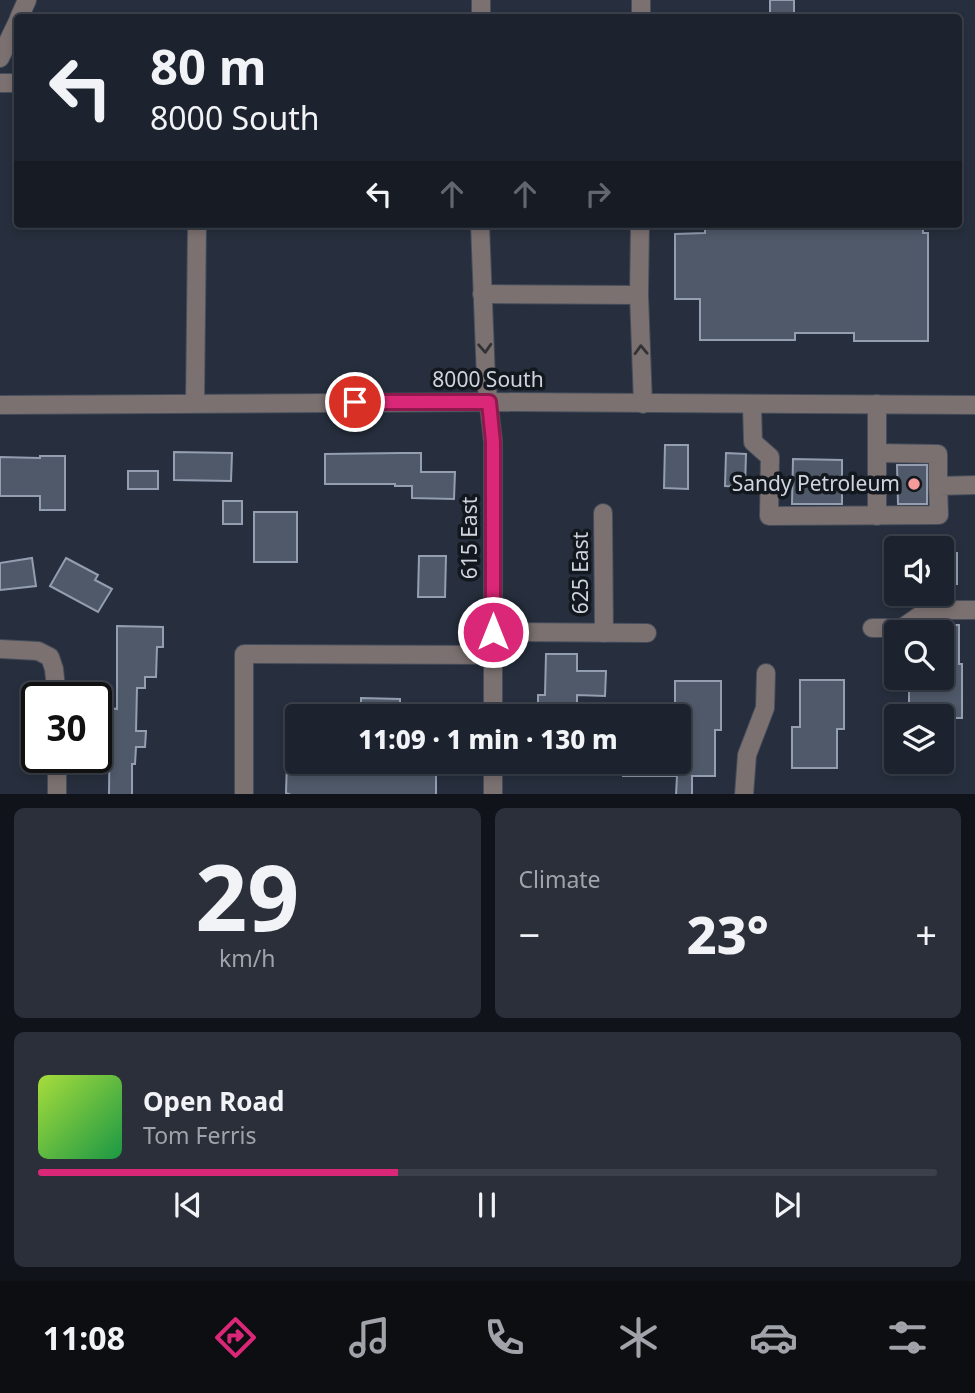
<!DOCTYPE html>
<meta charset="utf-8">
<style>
:root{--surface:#1d232e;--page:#2a2f3a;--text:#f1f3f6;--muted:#a0a4aa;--line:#3b404a;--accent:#db2777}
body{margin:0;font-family:"Noto Sans",sans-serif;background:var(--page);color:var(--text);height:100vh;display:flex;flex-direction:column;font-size:26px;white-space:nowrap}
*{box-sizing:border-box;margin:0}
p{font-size:23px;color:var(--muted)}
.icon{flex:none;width:38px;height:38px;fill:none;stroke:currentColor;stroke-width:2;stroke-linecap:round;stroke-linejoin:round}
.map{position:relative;height:794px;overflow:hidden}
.panel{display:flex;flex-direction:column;gap:14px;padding:14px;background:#101319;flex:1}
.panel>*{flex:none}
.hud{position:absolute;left:14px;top:14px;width:948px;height:214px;border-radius:7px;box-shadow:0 4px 10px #0003,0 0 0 2px var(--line);background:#1d232e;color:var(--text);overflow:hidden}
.fabs{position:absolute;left:884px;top:536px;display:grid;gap:14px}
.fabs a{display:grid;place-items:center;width:70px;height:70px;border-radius:7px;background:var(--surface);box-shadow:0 4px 10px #0003,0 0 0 2px var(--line);font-size:35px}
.speed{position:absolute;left:21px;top:682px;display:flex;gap:14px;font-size:35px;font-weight:700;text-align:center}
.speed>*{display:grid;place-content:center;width:91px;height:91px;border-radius:50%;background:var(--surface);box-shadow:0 4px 10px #0003,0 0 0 2px var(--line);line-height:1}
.speed .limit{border:4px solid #111;border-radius:10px;background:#fff;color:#111}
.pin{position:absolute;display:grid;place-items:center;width:60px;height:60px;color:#fff;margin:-30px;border:4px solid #fff;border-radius:50%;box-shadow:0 2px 7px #0007}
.me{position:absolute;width:77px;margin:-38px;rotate:0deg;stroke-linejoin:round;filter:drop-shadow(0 0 5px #0008)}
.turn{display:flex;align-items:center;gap:24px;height:147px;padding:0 21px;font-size:32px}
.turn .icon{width:91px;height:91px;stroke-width:2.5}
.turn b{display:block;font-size:49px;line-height:60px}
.lanes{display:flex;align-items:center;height:66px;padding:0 21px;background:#0003;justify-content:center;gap:35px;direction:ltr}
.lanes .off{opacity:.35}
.big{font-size:52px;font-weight:800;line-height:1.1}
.panel .tile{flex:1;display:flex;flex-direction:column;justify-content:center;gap:10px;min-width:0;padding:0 24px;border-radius:10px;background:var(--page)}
.panel .dial{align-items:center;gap:0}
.dial b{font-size:91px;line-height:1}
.song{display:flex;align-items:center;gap:21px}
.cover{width:84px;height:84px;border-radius:10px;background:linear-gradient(135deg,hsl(80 70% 55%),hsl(140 70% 35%))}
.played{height:7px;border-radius:4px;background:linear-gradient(90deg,var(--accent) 40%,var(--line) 40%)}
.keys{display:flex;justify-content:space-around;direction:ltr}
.heat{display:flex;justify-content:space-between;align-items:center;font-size:38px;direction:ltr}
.panel .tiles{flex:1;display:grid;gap:14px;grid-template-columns:1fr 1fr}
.tile:last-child{grid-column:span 2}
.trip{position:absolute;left:285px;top:704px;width:406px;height:70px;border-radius:7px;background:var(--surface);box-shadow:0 4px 10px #0003,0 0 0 2px var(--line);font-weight:800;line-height:70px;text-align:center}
.menu{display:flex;height:112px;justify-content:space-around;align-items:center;background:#0c0e12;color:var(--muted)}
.menu .icon{width:49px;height:49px}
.menu .selected{color:var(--accent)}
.menu b{font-size:32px;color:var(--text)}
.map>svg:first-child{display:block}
</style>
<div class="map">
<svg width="975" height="795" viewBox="0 0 975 795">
<rect width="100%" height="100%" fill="#272f3e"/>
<g fill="#4f5969" stroke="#939eb0" stroke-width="2">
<rect x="770" y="0" width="24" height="18"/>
<path d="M705,224h218v9h5v108h-74v-8h-59v7h-95v-41h-25v-65l30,-1z"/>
<path d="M665,445h23v44l-24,-1z"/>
<path d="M174,452l58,1 -1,28 -57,-1z"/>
<path d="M401,453h20v19h34l-1,27 -42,-1v-12h-17v-2h-70v-30z"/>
<path d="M726,453l20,1 -1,33 -20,-1z"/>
<path d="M40,456h25v54h-25v-14h-40v-39l40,1z"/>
<path d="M793,459l49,1v44h-50z"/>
<path d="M897,465h30v39h-29z"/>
<rect x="128" y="471" width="30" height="18"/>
<rect x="223" y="501" width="19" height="23"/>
<rect x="254" y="512" width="43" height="50"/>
<path d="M942,552l15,1v31h-15z"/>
<path d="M419,556h27l-1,41h-27z"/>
<path d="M32,558l4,28 -36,4v-27z"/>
<path d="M66,558l32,17 -3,5 17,9 -14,23 -48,-26z"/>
<path d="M942,625h17v39h3v54h-20v-2h-33v-39h33z"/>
<path d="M117,626l46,1v20h-6l-1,30h-11v11h-8l-1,43h10l-1,16h-9l-1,17h-3v31h-23l1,-87 7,1z"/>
<path d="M546,654h31v17h29l-1,25 -28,-1v21h-39v-21h7z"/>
<path d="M800,680h44v49h-7v39h-45v-41h8z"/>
<path d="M675,681h46v49h-6v46h-23v19h-16l1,-19h-54v-15h56v-45h-4z"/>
<path d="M361,698l39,1v17h-39z"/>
<path d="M287,761h149v34h-145l-5,-2z"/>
</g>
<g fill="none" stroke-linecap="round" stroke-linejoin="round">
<g stroke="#454d5b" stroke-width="20">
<g id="minor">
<path d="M19,18l8,-18"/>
<path d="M481,18v-18"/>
<path d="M641,18v-18"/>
<path d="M0,58l18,-37"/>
<path d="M0,83h18"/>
<path d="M480,224l6,155 7,63v274"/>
<path d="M640,224l-1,71 4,109"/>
<path d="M482,294l157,1"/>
<path d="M195,403l2,-179"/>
<path d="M0,405l489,-3 486,3"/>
<path d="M752,405l1,37 17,15 -1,59 170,-1 -1,-29 37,-1"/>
<path d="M877,453l61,1v32"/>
<path d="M603,513l1,120"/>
<path d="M877,516v-112"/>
<path d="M872,628h30l26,-18h47"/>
<path d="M493,632l154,1"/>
<path d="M0,649l38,2 12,6 4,12 3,29"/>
<path d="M57,758v37"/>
<path d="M244,795v-141l249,1"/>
<path d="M493,795v-34"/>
<path d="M744,795l3,-40 18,-47 1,-35"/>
</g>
</g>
<use href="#minor" stroke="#7b7170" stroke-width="18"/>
</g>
<defs><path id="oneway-chevron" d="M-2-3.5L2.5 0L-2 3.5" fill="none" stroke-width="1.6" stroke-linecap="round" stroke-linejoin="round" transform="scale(1.75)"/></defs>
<g stroke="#323237">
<use href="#oneway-chevron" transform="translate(485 348) rotate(87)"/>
<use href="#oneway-chevron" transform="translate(641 350) rotate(-92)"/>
</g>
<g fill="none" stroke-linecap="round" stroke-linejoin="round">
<g stroke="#8e194d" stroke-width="18">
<path id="route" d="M355,402h134l4,40v190"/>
</g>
<use href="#route" stroke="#db2777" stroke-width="12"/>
</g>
<circle fill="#f59b99" stroke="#13171e" stroke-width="2.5" cx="914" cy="484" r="7"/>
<g text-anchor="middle" stroke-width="7" stroke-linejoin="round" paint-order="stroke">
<g font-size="21" fill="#cfd4de" stroke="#13171e">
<text x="488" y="387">8000 South</text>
<text transform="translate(470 538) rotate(-90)" y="7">615 East</text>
<text transform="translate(581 573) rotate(-90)" y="7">625 East</text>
</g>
<g font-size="21" fill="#cfd4de" stroke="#13171e" text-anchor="end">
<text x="900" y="491">Sandy Petroleum</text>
</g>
</g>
</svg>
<div class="fabs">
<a><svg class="icon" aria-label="sound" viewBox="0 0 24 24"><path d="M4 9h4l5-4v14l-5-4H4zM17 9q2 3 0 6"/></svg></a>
<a><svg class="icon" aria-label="search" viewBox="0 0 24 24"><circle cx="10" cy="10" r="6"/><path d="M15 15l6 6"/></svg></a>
<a><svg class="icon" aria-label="layers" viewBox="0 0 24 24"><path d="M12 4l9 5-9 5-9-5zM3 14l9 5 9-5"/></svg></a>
</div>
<div class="speed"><div class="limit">30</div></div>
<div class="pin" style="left:355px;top:402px;background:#d93025"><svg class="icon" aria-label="arrive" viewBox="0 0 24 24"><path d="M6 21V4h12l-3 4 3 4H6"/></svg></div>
<svg class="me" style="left:493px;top:632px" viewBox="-20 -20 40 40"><circle r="17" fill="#db2777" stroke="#fff" stroke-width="3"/><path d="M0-11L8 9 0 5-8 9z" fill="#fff"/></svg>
<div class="trip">11:09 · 1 min · 130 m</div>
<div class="hud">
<div class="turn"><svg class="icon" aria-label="left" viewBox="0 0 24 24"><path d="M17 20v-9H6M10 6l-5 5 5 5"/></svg><div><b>80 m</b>8000 South</div></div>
<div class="lanes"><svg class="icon" aria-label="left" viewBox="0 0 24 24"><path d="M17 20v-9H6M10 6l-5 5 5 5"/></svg><svg class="icon off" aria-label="ahead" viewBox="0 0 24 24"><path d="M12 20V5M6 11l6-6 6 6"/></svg><svg class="icon off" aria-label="ahead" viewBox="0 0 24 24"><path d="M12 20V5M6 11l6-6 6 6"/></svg><svg class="icon off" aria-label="right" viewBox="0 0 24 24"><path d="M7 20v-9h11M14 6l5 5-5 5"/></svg></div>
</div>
</div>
<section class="panel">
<div class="tiles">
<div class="tile dial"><b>29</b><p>km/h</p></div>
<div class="tile"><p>Climate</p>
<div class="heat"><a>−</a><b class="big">23°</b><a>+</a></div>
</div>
<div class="tile">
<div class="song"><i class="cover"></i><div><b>Open Road</b><p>Tom Ferris</p></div></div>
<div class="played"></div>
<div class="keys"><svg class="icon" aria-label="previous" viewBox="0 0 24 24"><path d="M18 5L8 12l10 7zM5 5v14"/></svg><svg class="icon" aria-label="pause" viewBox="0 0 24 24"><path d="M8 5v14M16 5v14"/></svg><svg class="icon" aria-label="next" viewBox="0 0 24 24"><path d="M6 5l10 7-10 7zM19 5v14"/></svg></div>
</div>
</div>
</section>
<nav class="menu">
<b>11:08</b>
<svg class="icon selected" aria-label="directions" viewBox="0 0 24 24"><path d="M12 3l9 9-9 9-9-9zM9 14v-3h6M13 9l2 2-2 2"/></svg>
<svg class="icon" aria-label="music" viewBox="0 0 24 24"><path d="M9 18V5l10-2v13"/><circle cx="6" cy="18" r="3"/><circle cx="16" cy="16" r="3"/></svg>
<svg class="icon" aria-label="phone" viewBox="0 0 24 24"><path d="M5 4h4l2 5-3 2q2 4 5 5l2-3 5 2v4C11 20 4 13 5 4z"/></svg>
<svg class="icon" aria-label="climate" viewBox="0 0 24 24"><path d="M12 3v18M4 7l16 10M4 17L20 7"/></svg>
<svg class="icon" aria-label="car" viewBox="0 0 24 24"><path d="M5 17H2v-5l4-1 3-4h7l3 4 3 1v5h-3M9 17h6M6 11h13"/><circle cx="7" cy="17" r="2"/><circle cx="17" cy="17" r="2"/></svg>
<svg class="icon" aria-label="filters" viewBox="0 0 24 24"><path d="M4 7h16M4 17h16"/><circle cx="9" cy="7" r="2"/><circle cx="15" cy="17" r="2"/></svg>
</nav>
